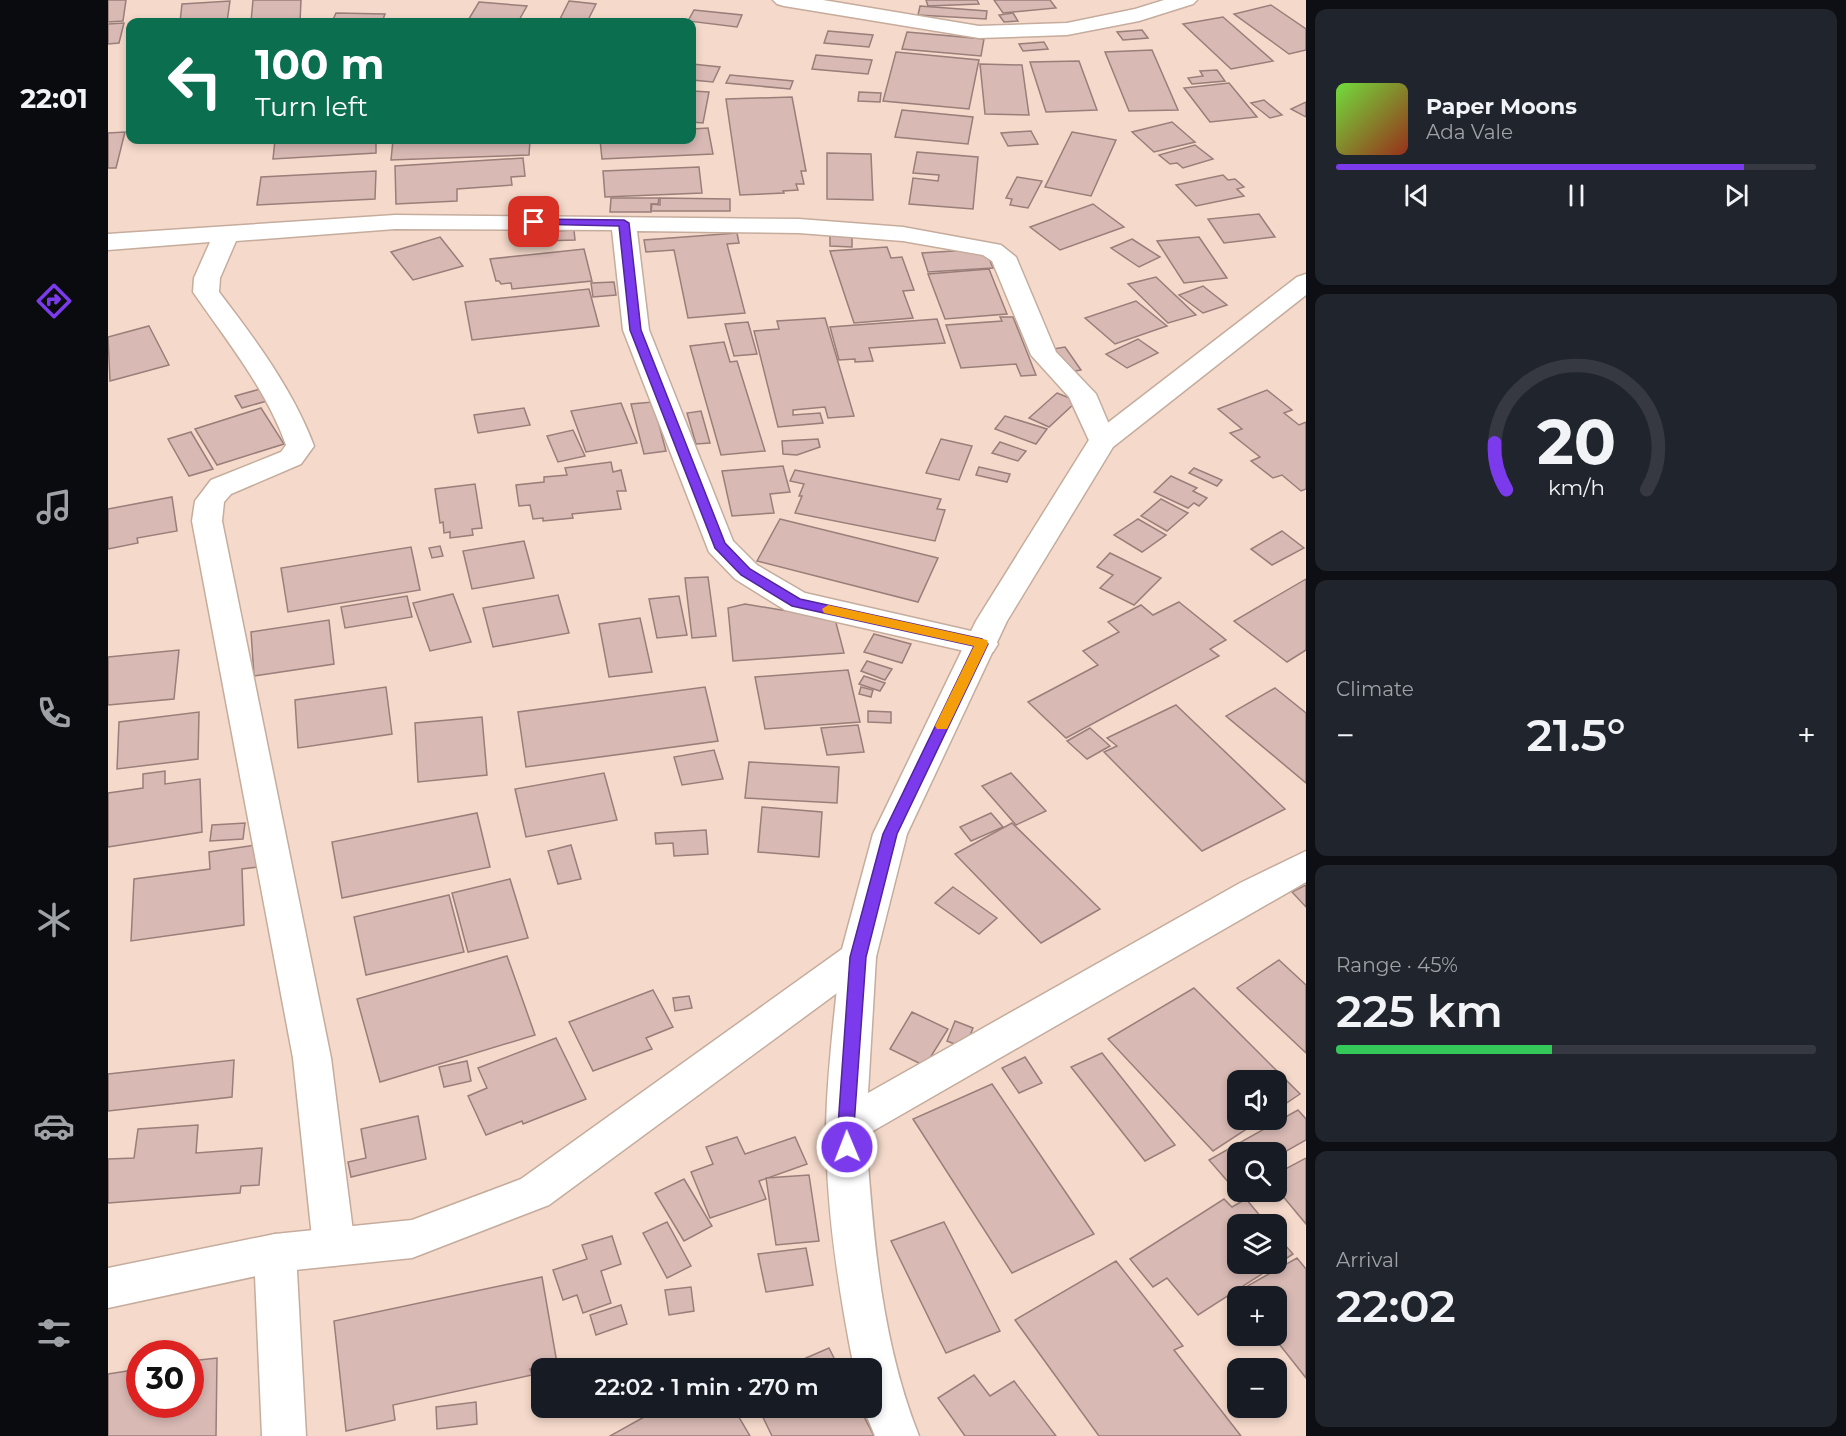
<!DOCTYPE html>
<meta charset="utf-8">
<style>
:root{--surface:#171b24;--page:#20242c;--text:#f1f3f6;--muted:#9ea1a6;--line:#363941;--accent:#7c3aed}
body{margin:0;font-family:Montserrat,sans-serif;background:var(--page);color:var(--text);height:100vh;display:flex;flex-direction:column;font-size:22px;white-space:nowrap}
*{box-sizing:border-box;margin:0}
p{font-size:20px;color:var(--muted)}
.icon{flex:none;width:33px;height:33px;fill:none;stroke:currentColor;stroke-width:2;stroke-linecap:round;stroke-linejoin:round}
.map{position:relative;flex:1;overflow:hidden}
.side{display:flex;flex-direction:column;gap:9px;padding:9px;background:#0d0f14;width:540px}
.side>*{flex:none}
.hud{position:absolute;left:18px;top:18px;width:570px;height:126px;border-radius:12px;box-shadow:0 3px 9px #0003;background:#0b6e4f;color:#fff;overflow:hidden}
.buttons{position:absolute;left:1119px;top:1070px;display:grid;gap:12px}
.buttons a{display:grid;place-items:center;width:60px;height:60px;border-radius:12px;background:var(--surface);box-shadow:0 3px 9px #0003;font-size:30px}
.speed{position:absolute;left:18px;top:1340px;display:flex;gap:12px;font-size:30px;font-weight:700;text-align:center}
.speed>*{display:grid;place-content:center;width:78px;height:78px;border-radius:50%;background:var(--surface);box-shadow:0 3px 9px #0003;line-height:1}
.speed .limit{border:9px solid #d22;background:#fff;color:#111}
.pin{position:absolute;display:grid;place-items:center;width:51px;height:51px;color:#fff;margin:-26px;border-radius:12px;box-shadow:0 3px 9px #0006}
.me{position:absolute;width:66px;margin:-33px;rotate:359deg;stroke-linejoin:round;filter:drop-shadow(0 0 4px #0008)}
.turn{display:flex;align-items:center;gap:21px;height:126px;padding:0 30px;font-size:27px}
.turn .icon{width:78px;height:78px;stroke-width:2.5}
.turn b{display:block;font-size:42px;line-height:51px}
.big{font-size:45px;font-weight:600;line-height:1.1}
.side .tile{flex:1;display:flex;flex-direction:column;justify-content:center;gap:9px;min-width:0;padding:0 21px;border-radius:12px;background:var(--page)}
.side .dial{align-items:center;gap:0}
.dial svg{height:156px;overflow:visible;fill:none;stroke:var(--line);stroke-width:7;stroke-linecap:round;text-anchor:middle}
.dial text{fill:var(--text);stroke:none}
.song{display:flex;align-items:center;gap:18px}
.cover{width:72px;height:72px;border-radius:9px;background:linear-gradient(135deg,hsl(100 70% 55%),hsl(10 70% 35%))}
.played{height:6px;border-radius:3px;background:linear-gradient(90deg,var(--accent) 85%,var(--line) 85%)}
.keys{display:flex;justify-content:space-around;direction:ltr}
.heat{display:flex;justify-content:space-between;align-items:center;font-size:33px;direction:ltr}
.charge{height:9px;border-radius:4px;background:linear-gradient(90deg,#34c759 45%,var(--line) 0)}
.trip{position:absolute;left:423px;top:1358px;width:351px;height:60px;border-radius:12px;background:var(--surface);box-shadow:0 3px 9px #0003;font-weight:600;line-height:60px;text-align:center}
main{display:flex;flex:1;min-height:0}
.dock{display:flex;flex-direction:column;width:108px;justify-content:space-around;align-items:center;background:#090b0e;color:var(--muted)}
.dock .icon{width:42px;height:42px}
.dock .current{color:var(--accent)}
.dock b{font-size:27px;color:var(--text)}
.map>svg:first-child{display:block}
</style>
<main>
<nav class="dock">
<b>22:01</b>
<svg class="icon current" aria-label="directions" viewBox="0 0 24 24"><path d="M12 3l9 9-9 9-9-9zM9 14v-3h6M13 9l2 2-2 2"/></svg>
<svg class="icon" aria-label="music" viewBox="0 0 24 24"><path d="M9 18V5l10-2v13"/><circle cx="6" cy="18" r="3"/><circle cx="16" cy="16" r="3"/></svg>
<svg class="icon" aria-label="phone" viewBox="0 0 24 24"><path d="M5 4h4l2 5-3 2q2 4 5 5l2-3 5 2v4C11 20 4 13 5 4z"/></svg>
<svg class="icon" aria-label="climate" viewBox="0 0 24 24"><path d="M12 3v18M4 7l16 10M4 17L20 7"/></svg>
<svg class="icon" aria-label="car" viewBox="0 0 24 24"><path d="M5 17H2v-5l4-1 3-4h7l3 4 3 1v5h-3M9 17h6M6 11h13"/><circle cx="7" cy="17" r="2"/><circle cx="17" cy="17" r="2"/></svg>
<svg class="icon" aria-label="filters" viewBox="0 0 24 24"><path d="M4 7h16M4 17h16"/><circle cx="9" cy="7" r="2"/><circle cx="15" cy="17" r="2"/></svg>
</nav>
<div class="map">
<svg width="1198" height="1436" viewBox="0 0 1198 1436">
<rect width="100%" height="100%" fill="#f5dacb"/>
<g fill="#d8b9b4" stroke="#9a7e79" stroke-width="1.5">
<path d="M0,0h18l-3,21 -15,1z"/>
<path d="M145,0h48l-1,22h-49z"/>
<path d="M818,0h51l2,4 -51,2z"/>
<path d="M886,0h56l6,8 -53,5z"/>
<path d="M122,1l-3,21h-47l2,-18z"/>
<path d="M461,1l27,3 -9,18 -28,-1z"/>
<path d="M371,2l48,4 -9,16h-51z"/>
<path d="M1163,5l35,24v21l-17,4 -55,-40z"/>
<path d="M812,6l67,5 -1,8 -68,-4z"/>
<path d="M586,10l48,5 -5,12 -49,-6z"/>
<path d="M228,13l49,1 -3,8h-50z"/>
<path d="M905,13l5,8 -14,1 -5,-7z"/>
<path d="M1115,17l50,44 -42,8 -48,-45z"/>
<path d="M16,23l-5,20 -11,1v-20z"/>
<path d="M1034,30l6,8 -25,2 -6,-8z"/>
<path d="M720,31l45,4 -4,12 -45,-4z"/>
<path d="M799,32l77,7 -3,17 -79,-7z"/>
<path d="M936,42l4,7 -25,2 -4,-7z"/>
<path d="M1044,50l26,60 -49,1 -24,-59z"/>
<path d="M788,52l83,8 -10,49 -86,-8z"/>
<path d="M708,55l56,5 -4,14 -56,-5z"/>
<path d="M971,61l18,49 -51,2 -16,-50z"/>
<path d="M584,64l28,3 -7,15 -21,-2z"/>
<path d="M872,64l42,1 7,50 -44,-1z"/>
<path d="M1109,70l8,11 -33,3 -4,-6 15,-2 -3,-5z"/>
<path d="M622,75l63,6 -3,8 -64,-6z"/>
<path d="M1121,83l28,34 -47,5 -26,-34z"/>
<path d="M584,91l17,1 -6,31 -11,-1z"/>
<path d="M751,92l22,1 -1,9 -22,-1z"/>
<path d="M684,97l14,74h-5l3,13h-8l2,6 -15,1 1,2 -44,2 -14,-96z"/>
<path d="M1156,100l18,15 -12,3 -19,-15z"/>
<path d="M1198,102v15l-15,-8z"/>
<path d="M794,110l71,7 -5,27 -73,-7z"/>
<path d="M1064,122l23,20 -41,10 -22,-20z"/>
<path d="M600,128l5,26 -111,5 -2,-19h92v-11z"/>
<path d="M923,131l7,13 -30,2 -7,-13z"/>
<path d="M17,132l-9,36h-8v-35z"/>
<path d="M964,132l44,8 -25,56 -46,-9z"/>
<path d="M167,140h101v13l-103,6z"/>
<path d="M285,140h137l-1,15 -138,5z"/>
<path d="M1087,145l18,14 -30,9 -6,-5 -7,1 -11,-9z"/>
<path d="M809,152l61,5 -5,52 -64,-5 4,-26 25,3 1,-6 -26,-2z"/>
<path d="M719,153l44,1 2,46 -46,-1z"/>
<path d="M415,158l2,18 -14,1 1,8 -55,4v12l-61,3 -1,-38z"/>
<path d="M591,167l3,26 -97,4 -2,-26z"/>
<path d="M268,171l-1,28 -118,6 4,-28z"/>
<path d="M1115,175l5,5 7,-1 9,8 -7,2 7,7 -48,10 -20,-21z"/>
<path d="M909,177l25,4 -14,27 -18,-3 2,-6 -6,-1z"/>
<path d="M503,198h48l-1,6h-7v8h-41z"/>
<path d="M552,198l70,1v12h-79l1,-7 8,1z"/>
<path d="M985,204l31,23 -64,23 -30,-23z"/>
<path d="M1151,214l16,23 -51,6 -16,-24z"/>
<path d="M466,230l1,10 -35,1v-9z"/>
<path d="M629,233l2,10 -12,1 18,69 -57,5 -14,-68 -28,2 -2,-12z"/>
<path d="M722,235l22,1v11l-22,-1z"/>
<path d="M332,237l23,29 -50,14 -22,-28z"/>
<path d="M1091,237l28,41 -43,5 -27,-42z"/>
<path d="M1024,239l28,18 -21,10 -28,-19z"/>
<path d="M779,247l4,11 11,-1 12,33 -11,1 10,27 -59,5 -24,-72z"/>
<path d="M476,249l8,32 -80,8 -1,-6 -10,1 -2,-3h-3l-6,-22z"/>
<path d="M861,250v3l17,-2 7,17 -65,4 -6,-19z"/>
<path d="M881,269l18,45 -62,5 -17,-45z"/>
<path d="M1048,277l40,38 -28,8 -40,-39z"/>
<path d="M506,282l2,13 -23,2 -2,-14z"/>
<path d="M1095,286l24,19 -24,8 -24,-18z"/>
<path d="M481,289l10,37 -127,14 -7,-38z"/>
<path d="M1028,301l31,25 -52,18 -30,-26z"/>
<path d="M892,317h13l23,58 -15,1 -5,-12 -55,4 -15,-43 56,-4z"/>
<path d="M717,318l29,98 -26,2 -3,-11 -32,3v5l27,-2 3,10 -45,4 -24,-96 25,-2 -2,-8z"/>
<path d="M829,319l8,24 -76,5 4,13 -18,1v-3l-16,1 -9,-33z"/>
<path d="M640,322l9,32 -23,2 -9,-32z"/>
<path d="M41,326l20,39 -59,16 -2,-44z"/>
<path d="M1030,339l20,14 -31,15 -21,-14z"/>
<path d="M616,342l6,20 7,-1 28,90 -44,4 -31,-109z"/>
<path d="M957,347l16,23 -11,2 -17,-23z"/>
<path d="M152,389l7,12 -25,7 -7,-12z"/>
<path d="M1159,390l25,20 -8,3 15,12 7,-3v67l-5,2 -19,-16 -9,3 -22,-17 9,-4 -30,-24 12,-4 -24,-20z"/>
<path d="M949,393l20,8 -28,26 -20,-9z"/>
<path d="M545,402l13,49 -22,3 -13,-50z"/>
<path d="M513,403l16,40 -51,9 -15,-41z"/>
<path d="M153,408l23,36 -67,21 -22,-36z"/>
<path d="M416,408l6,17 -52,8 -4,-18z"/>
<path d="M593,411l9,32 -14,1 -9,-31z"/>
<path d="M897,416l42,13 -11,15 -41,-15z"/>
<path d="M465,430l12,26 -27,6 -11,-26z"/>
<path d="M83,432l22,37 -24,7 -21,-37z"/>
<path d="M710,439l2,8 -23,8 -14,-1 -1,-13z"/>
<path d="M833,439l31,7 -13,34 -33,-7z"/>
<path d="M892,442l26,9 -8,10 -26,-8z"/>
<path d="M503,462l2,10 8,-2 5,21h-9l4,18 -49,5 1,4 -30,3v-3l-10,1 -3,-14 -11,1 -3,-21 28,-3v-5l23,-2 -2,-7z"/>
<path d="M675,466l7,26 -20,2 4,19 -42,3 -10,-45z"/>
<path d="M871,467l31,7 -3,8 -31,-7z"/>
<path d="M1086,468l28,12 -5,6 -28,-13z"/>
<path d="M687,470l146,29 -4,10 8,1 -10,31 -140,-28 7,-17h-3l5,-12 -14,-3z"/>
<path d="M1063,476l26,12 -4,3 14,7 -8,8 -5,-3 -6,5 -34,-16z"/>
<path d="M367,484l7,44 -10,1 1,6 -23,3v-6l-6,1 -1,-11 -3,1 -5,-34z"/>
<path d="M64,497l5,34 -40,7 1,5 -30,6v-40z"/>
<path d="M1053,499l27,14 -21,18 -26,-15z"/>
<path d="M672,519l158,39 -20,44 -161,-41z"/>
<path d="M1030,519l28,16 -24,17 -28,-17z"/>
<path d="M1174,531l22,17 -32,17 -21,-16z"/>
<path d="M416,541l10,37 -62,11 -9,-38z"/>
<path d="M332,546l3,10 -11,2 -3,-10z"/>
<path d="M303,547l9,43 -132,22 -7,-44z"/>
<path d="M1002,553l51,25 -27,27 -34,-17 13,-13 -16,-8z"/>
<path d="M600,577l8,59 -24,2 -7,-60z"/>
<path d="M1198,579v71l-19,12 -53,-41z"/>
<path d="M345,594l18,48 -41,9 -17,-48z"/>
<path d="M450,595l11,38 -76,14 -10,-39z"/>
<path d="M299,596l5,21 -67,11 -4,-21z"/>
<path d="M571,596l8,39 -30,3 -8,-39z"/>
<path d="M1071,602l47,38 -16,9 9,7 -153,82 -38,-36 70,-37 -15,-14 36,-19 -11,-10 33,-17 12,10z"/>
<path d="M637,604l90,15 9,34 -111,8 -5,-53z"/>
<path d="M532,618l12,54 -43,5 -10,-53z"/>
<path d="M221,620l5,44 -80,12 -3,-44z"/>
<path d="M766,634l37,10 -9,19 -38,-11z"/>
<path d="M71,650l-5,49 -66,6v-48z"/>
<path d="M759,661l25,8 -7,11 -24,-9z"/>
<path d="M740,670l12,52 -95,7 -10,-52z"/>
<path d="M756,676l21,7 -5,8 -21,-7z"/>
<path d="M278,687l6,47 -94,14 -3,-48z"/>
<path d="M597,687l13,54 -192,26 -8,-55z"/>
<path d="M753,687l12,3 -2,7 -12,-3z"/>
<path d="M1167,688l31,25v70l-80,-67z"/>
<path d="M1068,705l109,104 -83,42 -98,-99 13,-6 -10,-8z"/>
<path d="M760,711l23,1v11l-23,-1z"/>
<path d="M91,712l-1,47 -81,10 2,-47z"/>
<path d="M374,717l5,58 -69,7 -3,-59z"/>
<path d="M750,725l6,27 -37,3 -6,-27z"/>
<path d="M982,728l20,18 -23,13 -20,-18z"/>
<path d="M606,750l9,29 -41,6 -8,-28z"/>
<path d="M641,762l90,5 -2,36 -92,-5z"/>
<path d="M57,771v13l35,-5 2,53 -94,15v-54l35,-5v-14z"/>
<path d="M496,773l13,47 -91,17 -11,-48z"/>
<path d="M903,773l35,38 -30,14 -34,-39z"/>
<path d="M654,807l60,5 -3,45 -61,-5z"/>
<path d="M369,813l13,54 -148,31 -10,-56z"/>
<path d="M883,813l12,14 -32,14 -11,-14z"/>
<path d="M137,823l-2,16 -33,2 2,-16z"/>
<path d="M904,823l88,86 -59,34 -86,-89z"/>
<path d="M598,830l2,24 -34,2 -1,-13 -17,1 -1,-11z"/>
<path d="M148,845l1,22 -15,2 2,56 -113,16 3,-62 76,-10 -1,-17z"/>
<path d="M463,845l10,34 -23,5 -10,-33z"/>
<path d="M402,879l18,59 -60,14 -16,-59z"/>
<path d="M1198,885v22l-14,-15z"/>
<path d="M845,887l44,31 -18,16 -44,-31z"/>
<path d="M341,895l15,57 -98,23 -12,-58z"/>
<path d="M399,956l28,79 -155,47 -23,-83z"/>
<path d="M1171,960l27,25v68l-69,-65z"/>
<path d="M1086,988l106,106 -24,16v-30h-38v39h24l-49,32 -105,-112z"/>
<path d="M545,990l20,37 -27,11 6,11 -59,22 -24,-49z"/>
<path d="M581,996l3,12 -17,3 -2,-13z"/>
<path d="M804,1012l36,17 -23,37 -35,-17z"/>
<path d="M847,1021l18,7 -8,20 -18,-7z"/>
<path d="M448,1038l30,61 -63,25 -1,-3 -36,14 -18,-39 19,-8 -9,-20z"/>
<path d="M994,1053l73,92 -30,16 -74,-94z"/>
<path d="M917,1057l17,26 -23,10 -17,-25z"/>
<path d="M126,1060l-2,37 -124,14v-37z"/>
<path d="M359,1061l4,20 -27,6 -5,-20z"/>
<path d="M884,1084l102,150 -82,39 -99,-154z"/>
<path d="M1190,1110l8,9v21l-30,17v-5h-38v28l-8,4 -21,-24z"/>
<path d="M310,1116l8,43 -75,18 -3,-15 18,-4 -5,-29z"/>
<path d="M90,1125l-2,28 66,-5 -3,37 -18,1 -1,7 -132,10v-44l26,-1 4,-29z"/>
<path d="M629,1137l8,17 50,-17 12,27 -48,17 7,18 -56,19 -19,-46 22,-8 -7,-17z"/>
<path d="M1198,1158v66l-30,-36v-14z"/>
<path d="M701,1175l10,66 -43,4 -10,-67z"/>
<path d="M576,1179l28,47 -28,15 -29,-48z"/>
<path d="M1116,1199l8,8 14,-8 21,25h-29v39h38v-28l17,19 -95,61 -31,-37 -14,9 -23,-28z"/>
<path d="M559,1222l24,44 -24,12 -24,-45z"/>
<path d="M836,1222l56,109 -54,22 -55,-112z"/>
<path d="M504,1236l9,28 -20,7 10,32 -28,10 -6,-18 -14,5 -10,-30 34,-11 -5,-14z"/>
<path d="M698,1248l7,37 -47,7 -8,-38z"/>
<path d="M1189,1258l9,11v109l-34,-43h4v-39h-35l-4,-4z"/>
<path d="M1008,1261l67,85 -9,4 67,86h-142l-84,-116z"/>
<path d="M434,1277l15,86 -27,6 2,6 -139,30 2,15 -49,11 -12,-110z"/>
<path d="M583,1287l3,24 -25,4 -4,-25z"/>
<path d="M513,1305l6,19 -31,11 -6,-20z"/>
<path d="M721,1348l10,20h-56z"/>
<path d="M109,1358l-1,78h-108v-62l32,-5v35h50v-43z"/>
<path d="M866,1375l16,21 24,-15 42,55h-91l-27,-38z"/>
<path d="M368,1402l1,22 -40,5 -1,-22z"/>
<path d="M554,1407h71l17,29h-140z"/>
<path d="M650,1407h101l15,29h-102z"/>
</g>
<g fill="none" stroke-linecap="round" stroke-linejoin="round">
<g stroke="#c5ac9d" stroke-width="3">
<g id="minor">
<path d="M665,0h50l156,26 88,-3 68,-14 29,-9h33l-4,4 -54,17 -72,14 -88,3 -195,-32 -7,-2z"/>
<path d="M287,215l404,4 104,8 98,18 15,12 40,95 40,42 20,47 -4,6 -10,3 -10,-3 -23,-50 -38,-42 -39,-94 -9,-6 -80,-14 -104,-8 -162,-2 12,99 84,211 24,24 48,28 188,43 5,8 -5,8 -11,3 -197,-45 -50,-31 -26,-27 -86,-222 -11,-100 -217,-1 -159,12 -16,37 -1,14c36,47 74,98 95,154l-13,18 -70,30 -7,8 -2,19 109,537 24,189 -6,14 -15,5 -15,-5 -6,-14 -20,-189 -101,-537 3,-20 16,-21 70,-28 5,-7c-20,-56 -59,-104 -93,-153l1,-14 16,-36 -102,8v-16z"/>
<path d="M1198,851v31l-440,253c7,101 15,206 53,301h-44l-12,-29h9v-39h-18c-16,-80 -28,-160 -28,-241 1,-57 9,-114 14,-170l5,-11 13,-4 13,4 5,11 -8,136 372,-210z"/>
<path d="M167,1234l15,5 6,14 10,183h-44l-8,-183 6,-14z"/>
</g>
</g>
<g stroke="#c5ac9d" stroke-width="3">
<path id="tertiary" d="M1198,274v21l-193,152 -106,174 -100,213 -31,123 -5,11 -322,237 -137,53 -137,14 -167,36v-40l167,-34 137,-14 109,-41 321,-230 31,-115 103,-213 116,-186 205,-158z"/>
</g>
<use href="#minor" fill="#fff" fill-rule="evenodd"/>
<use href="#tertiary" fill="#fff" fill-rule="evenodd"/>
</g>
<path fill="#7c3aed" stroke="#51269a" stroke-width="1.5" d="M426,219l90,1 5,3 12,107 84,213 25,26 50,30 182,40 6,5 -91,190 -31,123 -12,169 1,21 -2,5 -6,2 -6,-2 -3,-26 12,-169 33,-123 91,-188 -182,-40 -51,-31 -26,-27 -85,-218 -11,-104 -88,-2 -2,-2z"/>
<path fill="#f59e0b" d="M720,605l159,35 1,4 -41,85h-10l-2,-3 39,-80 -150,-33 -2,-4z"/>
</svg>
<div class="buttons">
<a><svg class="icon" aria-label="sound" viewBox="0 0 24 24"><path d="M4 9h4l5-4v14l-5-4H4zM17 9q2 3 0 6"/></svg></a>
<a><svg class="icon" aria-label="search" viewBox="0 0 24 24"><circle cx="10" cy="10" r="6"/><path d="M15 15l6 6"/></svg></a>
<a><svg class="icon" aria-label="layers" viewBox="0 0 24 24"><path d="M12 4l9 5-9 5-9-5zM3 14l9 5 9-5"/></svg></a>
<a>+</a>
<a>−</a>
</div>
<div class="speed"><div class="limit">30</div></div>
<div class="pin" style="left:426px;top:222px;background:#d93025"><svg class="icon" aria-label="arrive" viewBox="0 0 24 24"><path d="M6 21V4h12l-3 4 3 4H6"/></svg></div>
<svg class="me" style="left:739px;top:1147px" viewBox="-20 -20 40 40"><circle r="17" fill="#7c3aed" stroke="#fff" stroke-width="3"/><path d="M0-11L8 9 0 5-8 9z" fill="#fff"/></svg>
<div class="trip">22:02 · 1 min · 270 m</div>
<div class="hud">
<div class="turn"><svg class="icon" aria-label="left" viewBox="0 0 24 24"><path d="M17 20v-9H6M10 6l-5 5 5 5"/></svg><div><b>100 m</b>Turn left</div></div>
</div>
</div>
<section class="side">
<div class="tile">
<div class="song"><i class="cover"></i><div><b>Paper Moons</b><p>Ada Vale</p></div></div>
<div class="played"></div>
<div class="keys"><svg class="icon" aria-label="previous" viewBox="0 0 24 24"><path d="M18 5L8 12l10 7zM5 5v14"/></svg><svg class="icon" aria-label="pause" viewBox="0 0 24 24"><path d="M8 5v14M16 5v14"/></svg><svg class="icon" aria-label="next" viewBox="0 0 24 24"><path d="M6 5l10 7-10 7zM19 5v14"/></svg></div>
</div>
<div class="tile dial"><svg viewBox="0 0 100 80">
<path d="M14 69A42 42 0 1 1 86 69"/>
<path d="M14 69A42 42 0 0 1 8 45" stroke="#7c3aed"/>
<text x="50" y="56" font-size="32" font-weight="700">20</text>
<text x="50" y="72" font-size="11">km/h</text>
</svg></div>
<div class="tile"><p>Climate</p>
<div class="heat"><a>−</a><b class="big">21.5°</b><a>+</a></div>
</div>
<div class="tile"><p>Range · 45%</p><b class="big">225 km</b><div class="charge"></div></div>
<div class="tile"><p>Arrival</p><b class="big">22:02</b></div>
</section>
</main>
